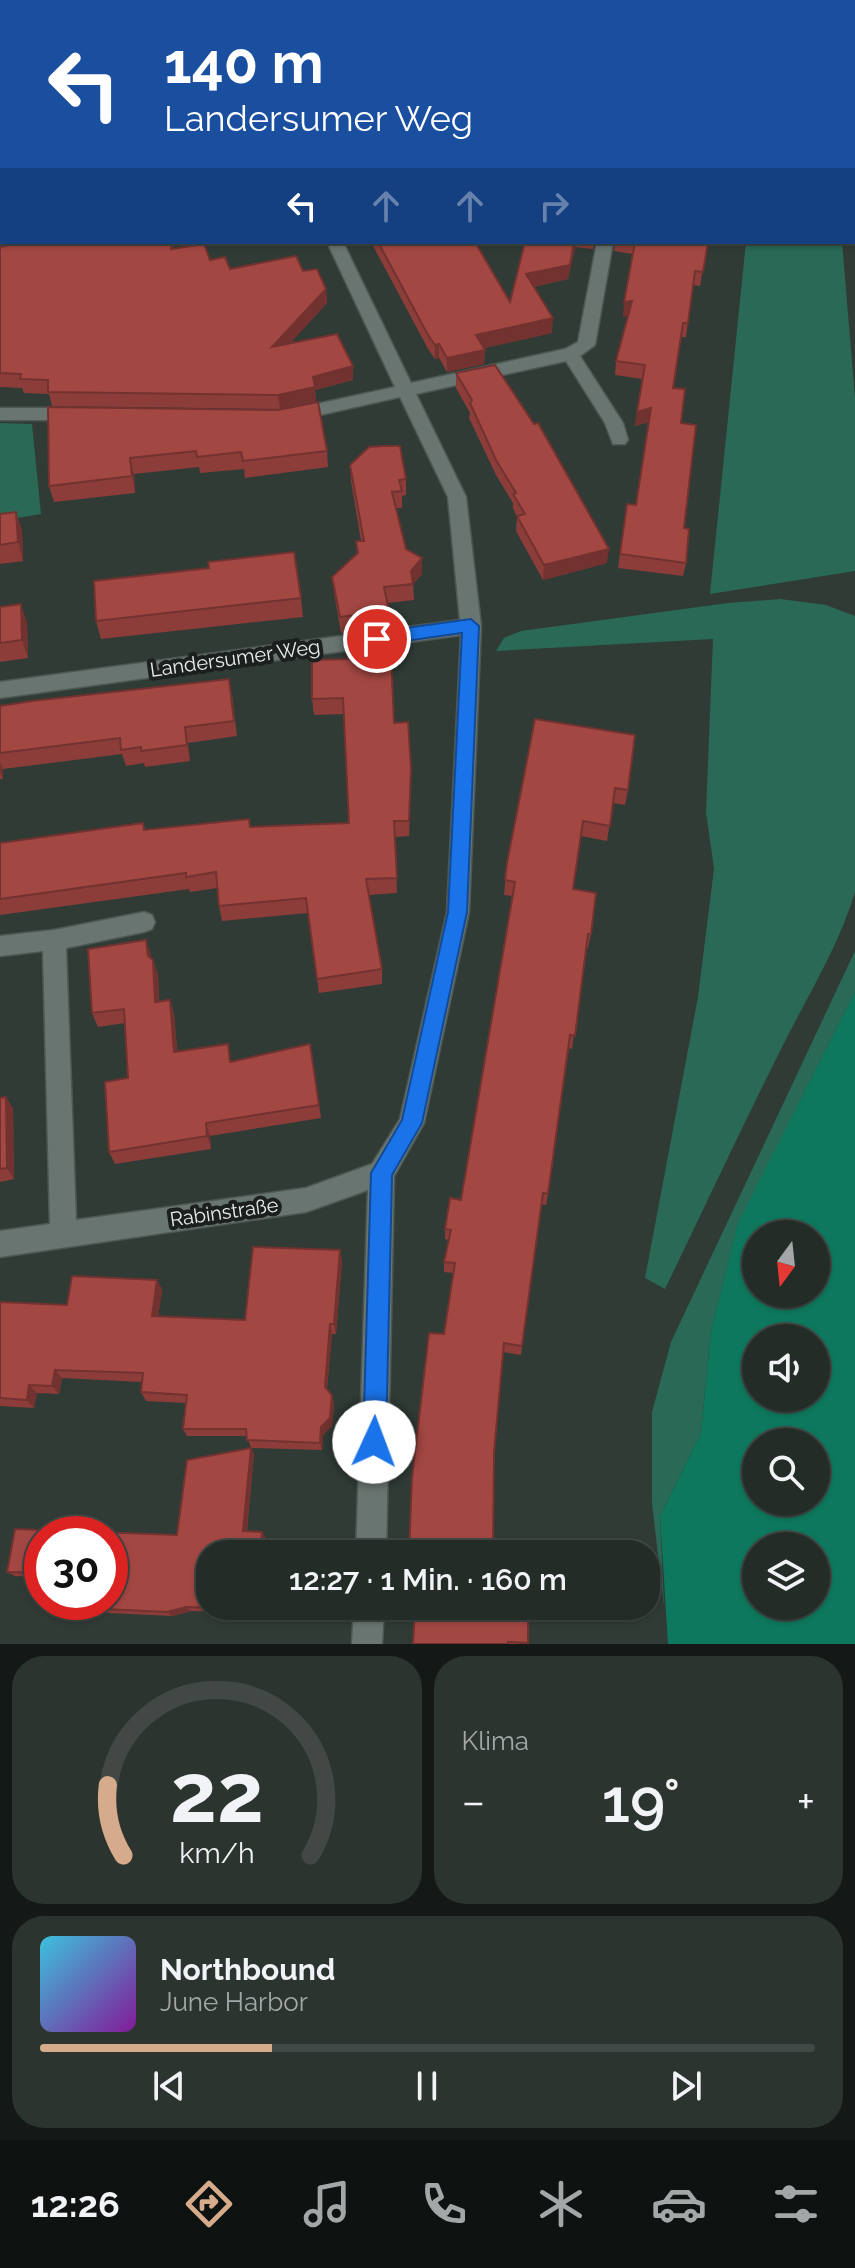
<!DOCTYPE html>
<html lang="de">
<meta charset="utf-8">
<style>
:root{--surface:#242c28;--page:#2c3430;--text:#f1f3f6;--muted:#a3a7a8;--line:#414845;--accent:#d6ab8b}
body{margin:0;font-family:Raleway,sans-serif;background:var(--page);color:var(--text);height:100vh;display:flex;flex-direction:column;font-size:30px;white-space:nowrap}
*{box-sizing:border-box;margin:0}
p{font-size:26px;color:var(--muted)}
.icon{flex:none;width:44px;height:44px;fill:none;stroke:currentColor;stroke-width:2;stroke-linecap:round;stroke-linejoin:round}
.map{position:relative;height:1644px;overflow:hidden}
.drawer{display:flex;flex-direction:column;gap:12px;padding:12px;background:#141816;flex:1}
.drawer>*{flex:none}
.hud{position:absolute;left:0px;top:0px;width:856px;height:244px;box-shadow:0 2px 6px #0004,0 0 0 2px var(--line);background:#1a4fa0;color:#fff;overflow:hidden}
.needle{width:52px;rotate:195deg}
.tools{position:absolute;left:742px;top:1220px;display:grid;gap:16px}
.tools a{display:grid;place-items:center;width:88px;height:88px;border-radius:50%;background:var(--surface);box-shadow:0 2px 6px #0004,0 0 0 2px var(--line);font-size:40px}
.speed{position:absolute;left:24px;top:1516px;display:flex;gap:16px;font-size:40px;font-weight:700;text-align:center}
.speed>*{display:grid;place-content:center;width:104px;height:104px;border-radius:50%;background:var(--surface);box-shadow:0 2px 6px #0004,0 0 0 2px var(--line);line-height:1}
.speed .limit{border:12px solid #d22;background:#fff;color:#111}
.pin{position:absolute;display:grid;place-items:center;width:68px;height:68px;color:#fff;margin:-34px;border:4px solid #fff;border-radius:50%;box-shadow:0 2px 8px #0007}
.me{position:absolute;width:88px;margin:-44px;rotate:2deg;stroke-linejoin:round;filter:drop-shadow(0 0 6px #0008)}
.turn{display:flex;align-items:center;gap:28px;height:168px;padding:0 32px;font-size:36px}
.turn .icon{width:104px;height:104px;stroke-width:2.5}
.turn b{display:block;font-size:56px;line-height:68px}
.lanes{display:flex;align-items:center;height:76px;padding:0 32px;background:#0003;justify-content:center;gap:40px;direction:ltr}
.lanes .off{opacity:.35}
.big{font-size:60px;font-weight:600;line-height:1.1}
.drawer .widget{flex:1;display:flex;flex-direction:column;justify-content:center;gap:12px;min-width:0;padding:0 28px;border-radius:32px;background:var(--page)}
.drawer .dial{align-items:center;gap:0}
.dial svg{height:208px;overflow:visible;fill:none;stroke:var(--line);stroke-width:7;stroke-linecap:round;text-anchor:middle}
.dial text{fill:var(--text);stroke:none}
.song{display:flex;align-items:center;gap:24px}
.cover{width:96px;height:96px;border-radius:12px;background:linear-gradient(135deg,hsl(190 70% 55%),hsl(290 70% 35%))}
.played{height:8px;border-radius:4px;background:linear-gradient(90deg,var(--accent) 30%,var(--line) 30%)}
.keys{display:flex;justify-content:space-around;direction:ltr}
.heat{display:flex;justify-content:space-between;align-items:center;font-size:44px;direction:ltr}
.drawer .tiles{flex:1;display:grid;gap:12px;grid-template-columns:1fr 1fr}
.widget:last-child{grid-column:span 2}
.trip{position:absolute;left:196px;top:1540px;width:464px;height:80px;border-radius:32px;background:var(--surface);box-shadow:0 2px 6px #0004,0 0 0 2px var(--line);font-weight:600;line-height:80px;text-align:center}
.tab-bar{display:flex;height:128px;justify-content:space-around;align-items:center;background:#0e1210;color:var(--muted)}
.tab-bar .icon{width:56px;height:56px}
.tab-bar .active{color:var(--accent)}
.tab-bar b{font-size:36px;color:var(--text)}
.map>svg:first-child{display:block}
</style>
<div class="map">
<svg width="855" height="1644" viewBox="0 0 855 1644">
<rect width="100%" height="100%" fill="#303b36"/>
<g fill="#296955">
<path d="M746,242h96l13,156v173l-145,23z"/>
<path d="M0,423l32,1 9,90 -41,7z"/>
<path d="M780,599l46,6 29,11v276c-17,56 -47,103 -73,155 -40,80 -78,161 -117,242l-20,-11 53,-281 16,-128 -8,-57 7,-173 -217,12 8,-13 17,-7 207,-28z"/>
<path d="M855,951v41l-117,232 -27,107 -10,102 -41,83 4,91 -12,-104v-91l19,-70z"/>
</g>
<path fill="#0d785d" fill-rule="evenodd" d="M855,992v652h-187l-8,-128 41,-83 10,-102 27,-108zM756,1234h60v60h-60zM756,1338h60v60h-60zM756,1442h60v60h-60zM756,1546h60v60h-60z"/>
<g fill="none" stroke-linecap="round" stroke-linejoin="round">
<g stroke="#4d5753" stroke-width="3">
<g id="minor">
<path d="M333,0h14l1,2h-14z"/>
<rect x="0" y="228" width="2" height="10"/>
<path d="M327,242h16l68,141 154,-34 13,-7 19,-100h16l-18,103 -15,11 43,67 5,17 -3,4h-12l-8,-21 -39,-62 -150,33 50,103 15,129 -12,286 -45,211 -30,53 -8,378h-30l12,-364 -62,22 -306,45v-26l50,-7 -7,-273 -43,5v-20l54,-6 90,-18 8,3 3,7 -3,7 -8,3 -78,16 10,272 230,-32 66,-24 28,-45 47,-207 14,-277 -461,63v-16l460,-62 -12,-123 -48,-100 -111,25 -9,-6 9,-6 106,-23z"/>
<path d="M0,408h75l9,6 -9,6h-75z"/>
<path d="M354,1606h30l-2,38h-30z"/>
</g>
</g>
<use href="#minor" fill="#697570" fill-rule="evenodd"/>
</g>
<g fill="#8c3d3a">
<path d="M356,0h402l1,2h-401z"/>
<path d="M22,242h151v7l37,11 20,9 73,2 23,18 1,14 -37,40 63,37 -38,10 1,11 -36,8 -228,-3 -3,-12 -25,-1 -2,-5 -22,-1v-140z"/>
<path d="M371,242h104l35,60 15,-60h69l-1,7 -18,-2 -7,32 -35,8 19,46 -68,15 1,2 -1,14 -37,8 -8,-14 -4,1 -7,-10z"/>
<path d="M616,242h92l-8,44 -7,-1 -7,52h-5l-8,51 8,35 5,140 -3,13 -65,-8 9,-64 9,1 13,-83 -14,4 7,-47 -27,-4 1,-14 12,-46 -5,2 10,-63 -19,-3z"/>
<path d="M456,373l151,190 -64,17 -27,-49 1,-14 -4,-9v-5l-17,-28 -27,-57 1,-5 -14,-25z"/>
<path d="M48,407l279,44 1,16 -83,11 -1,-9 -44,4 -1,-6 -65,7 1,19 -81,9 -5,-16z"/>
<path d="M350,465l56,14v16l-4,1v12h-6l10,41 16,25 -9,10 1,16 -27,3 2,23 -48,7 -7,-40 -2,-16 25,-22 -1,-14h5l-10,-60z"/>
<path d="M16,512l6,19 1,30 -23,3v-50z"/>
<path d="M301,598l2,19 -202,22 -5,-18z"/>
<path d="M0,607l27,16 1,35 -28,4z"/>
<path d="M344,637l50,86 17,61 -2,52 -14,1 2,56 -28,2 13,74v15l-63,9 -11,-80 -86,8 -3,-15 -2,-18 -27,4 -1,-3 -189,26v-72l143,-20 2,6 105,-2 99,-4 -5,-109 -30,1 -2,-16 35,-40z"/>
<path d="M232,695l5,41 -49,7 2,18 -45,6 -1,-4 -18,3 -4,-12 -119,15v10h-3v-73z"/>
<path d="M535,719l93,71 -3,15 -12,-2 -6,38 -26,-5 -8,53 18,45 -3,14h-2l-14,101 -3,-1 -21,146 -2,11 -5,-1 -20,151 -18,-3 -59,-18 10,-61 -10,-1v-10l5,-22 -4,-1v-10l16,-29 51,-304 -8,-1 3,-32z"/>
<path d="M146,940l5,19 7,15 1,28 11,-2 4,14 3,38 55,9 78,-17 11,74 -111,18 1,13 -96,15 -6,-12 19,-74 -3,-55 -27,4 -6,-14z"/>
<path d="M6,1097l7,12 1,70 -14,3v-84z"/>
<path d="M253,1247l87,3 2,11 -6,73h-4l-5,55 5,6 2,9 -2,22 -9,9 -1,15 -71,-2 3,6 -7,77 15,1 3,5 -2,17h-53v52h49l-1,7 -67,-2 -19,5 -83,-4 -6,-4 1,-6h26v-68h-68v43l-27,-1 -8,-4 8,-43 162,6 10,-75 64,-12 -4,-12h-60l-4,-7 3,-26 -40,-2 -5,-9 1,-10 -80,-4 -3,16 -22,-1 -3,15 -34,-2v-104l67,3 5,-29 85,4 5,10 -4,26 87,4z"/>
<path d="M407,1606l86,4 35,33 -1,1h-114l2,-32h-8z"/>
</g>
<g fill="#72322f">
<path d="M574,242h1v5l-7,32 -43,10 1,-15z"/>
<path d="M326,289l1,14 -53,58 -2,-14z"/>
<path d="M632,301l-2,14 -7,2 1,-15z"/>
<path d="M553,318l-1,15 -76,17v-15z"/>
<path d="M439,344v14l-4,1v-14z"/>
<path d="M485,350l-1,14 -37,8v-14z"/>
<path d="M353,366v14l-38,10 1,11 -36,8 -2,-14 35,-18z"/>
<path d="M651,408l-2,14 -14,4 2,-14z"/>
<path d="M130,458l4,16 1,19 -3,-17z"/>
<path d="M16,512l6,19 1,30 -5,-19z"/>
<path d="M609,549l-2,14 -64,17 1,-15z"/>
<path d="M422,558v16l-9,10 -2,-13z"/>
<path d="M21,604l6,19 1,35 -6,-18z"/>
<path d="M185,727l3,16 2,18 -3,-16z"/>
<path d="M0,763l3,6v10l-3,-7z"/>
<path d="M146,940l5,15 1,16 -4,-15z"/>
<path d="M153,960l5,14 1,42 -4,-14z"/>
<path d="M170,1000l4,14 5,52 -5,-14z"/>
<path d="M6,1097l7,12 1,70 -7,-11z"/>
<path d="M206,1123l4,13 1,13 -4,-13z"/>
<path d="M340,1250l2,11 -6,73 -2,-10z"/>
<path d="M157,1280l5,10 -5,36 -5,-10z"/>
<path d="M330,1324l2,10 -6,61 -1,-8z"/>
<path d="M55,1370l7,8 -3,16 -7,-8z"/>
<path d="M29,1385l8,8 -3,15 -7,-8z"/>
<path d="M332,1395l2,9 -2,22 -9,9 -1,15 -2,-7 1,-16z"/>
<path d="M251,1448l3,6 -8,83 -3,-6z"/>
<path d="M262,1532l3,5 -2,17h-3z"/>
<path d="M186,1607l5,4 -19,5 -5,-4z"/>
</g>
<g fill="#a34743" stroke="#72322f" stroke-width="2">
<path d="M370,0h388l1,2h-387z"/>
<path d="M22,242h149v7l33,-5 6,16 15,-3 5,12 66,-13 7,15 14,-2 9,20 -54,58 65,-13 16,32 -40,11 2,10 -37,8 -230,-3v-12l-28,-1 1,-5 -21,-1v-126z"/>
<path d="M378,242h97l35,60 15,-60h49l-4,23 -44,9 27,44 -77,17 9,15 -38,8 -8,-14 -4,1 -7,-10z"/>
<path d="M635,242h73l-5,30 -8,-1 -7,52h-5l-10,65 12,1 -4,34 15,2 -12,103 5,1 -3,34 -66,-9 7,-50 9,1 15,-97 -14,4 8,-47 -29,-4 16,-60 -8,1z"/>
<path d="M495,365l39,59 4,-1 71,126 -65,16 -27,-49 8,-2 -12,-20 3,-1 -20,-33 -26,-57 2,-3 -16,-27z"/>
<path d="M318,402l9,49 -84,10 -2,-9 -44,5 -1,-6 -66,7 2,18 -83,10 -1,-79 230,3z"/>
<path d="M382,446h18l6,33 -7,1 3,11 -10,1 14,57 16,9 -11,13 2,13 -29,3 5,24 -49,6 -8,-40 26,-24 -2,-12h8l-14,-76 19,-18z"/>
<path d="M16,512l2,30 -18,3v-31z"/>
<path d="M294,552l7,46 -205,23 -2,-40 115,-13 -1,-6z"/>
<path d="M21,604l1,36 -22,3v-36z"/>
<path d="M390,631l4,92 14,-1 3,46 -2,53h-15l3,57 -31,1 16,90 -65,10 -11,-81 -87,8 -3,-34 -30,5v-4l-186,26v-56l143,-20 1,7 105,-11 1,8 99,-4 -6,-125 -31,1v-39l37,-1 -5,-22z"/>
<path d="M229,679l5,42 -49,6 2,18 -46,6v-4l-20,3 -1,-12 -120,15v-47l32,-5z"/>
<path d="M535,719l100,16 -7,55 -13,-2 -5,38 -27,-5 -10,68 23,4 -5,41h-3l-13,102 -5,-1 -22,159 -5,-1 -21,153 -18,-3 -10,110 -1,101h-84l3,-76 17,-145 15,1 11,-71 -11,-1 7,-32 -6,-1 5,-31 11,2 54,-318 -10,-2 2,-17z"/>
<path d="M146,940l2,16 5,4 2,42 15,-2 4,52 54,-8 2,18 80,-18 9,61 -113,18 1,13 -98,16 -4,-70 23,-4 -4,-69 -32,4 -4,-64z"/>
<path d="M6,1097l1,71 -7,1v-71z"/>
<path d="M253,1247l87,3 -6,74h-4l-5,63 7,8 -2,23 -9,9 -1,16 -73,-3 -1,-11h-63l4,-34 -46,-3 2,-19 -88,-3 -3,16 -23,-1 -2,15 -27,-2v-96l67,3 5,-29 85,4 -5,36 93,4z"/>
<path d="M251,1448l-8,83 19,1 -2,22h-50v52h45v3l-69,-2 -19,5 -84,-4 1,-6h26v-68h-68v39l-35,-1 8,-43 162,6 10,-75z"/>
<path d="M407,1606h86v4l35,2v31l-20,-1v2h-95l2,-36 -8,-1z"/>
</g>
<path fill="#1a73e8" stroke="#114b97" stroke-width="2" d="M471,619l8,7 -12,286 -45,211 -30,52 -6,267 -3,8 -9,4 -8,-4 -3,-8 8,-269 31,-53 46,-208 14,-279 -85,12 -9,-6 9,-7z"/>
<g text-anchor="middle" stroke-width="8" stroke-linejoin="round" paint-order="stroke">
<g font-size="20" fill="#e7eeeb" stroke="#1b201e">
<text transform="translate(235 658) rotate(-8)" y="7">Landersumer Weg</text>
<text transform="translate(224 1212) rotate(-8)" y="7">Rabinstraße</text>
</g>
</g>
</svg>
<div class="tools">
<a><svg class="needle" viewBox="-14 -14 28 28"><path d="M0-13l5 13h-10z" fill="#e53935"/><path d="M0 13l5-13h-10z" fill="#a3a7a8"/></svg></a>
<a><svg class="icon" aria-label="sound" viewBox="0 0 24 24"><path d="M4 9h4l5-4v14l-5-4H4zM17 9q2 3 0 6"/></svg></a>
<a><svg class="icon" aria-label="search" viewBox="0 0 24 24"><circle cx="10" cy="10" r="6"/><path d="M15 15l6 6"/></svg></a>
<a><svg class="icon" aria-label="layers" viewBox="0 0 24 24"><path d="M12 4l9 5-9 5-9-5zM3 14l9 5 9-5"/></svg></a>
</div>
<div class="speed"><div class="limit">30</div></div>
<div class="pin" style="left:377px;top:639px;background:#d93025"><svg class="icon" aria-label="arrive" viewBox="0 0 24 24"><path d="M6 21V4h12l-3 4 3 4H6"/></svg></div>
<svg class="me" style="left:374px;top:1442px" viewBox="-20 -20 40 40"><circle r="19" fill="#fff"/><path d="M0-13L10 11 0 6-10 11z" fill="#1a73e8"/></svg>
<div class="trip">12:27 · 1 Min. · 160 m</div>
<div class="hud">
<div class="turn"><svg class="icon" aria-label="left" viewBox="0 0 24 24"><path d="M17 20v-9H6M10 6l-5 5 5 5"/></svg><div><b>140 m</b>Landersumer Weg</div></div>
<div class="lanes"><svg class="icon" aria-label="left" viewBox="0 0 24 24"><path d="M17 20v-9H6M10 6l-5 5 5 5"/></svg><svg class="icon off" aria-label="ahead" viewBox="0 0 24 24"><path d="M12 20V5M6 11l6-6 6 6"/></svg><svg class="icon off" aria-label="ahead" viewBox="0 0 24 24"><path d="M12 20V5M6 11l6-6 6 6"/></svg><svg class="icon off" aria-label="right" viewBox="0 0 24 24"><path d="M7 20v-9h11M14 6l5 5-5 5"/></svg></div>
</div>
</div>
<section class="drawer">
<div class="tiles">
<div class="widget dial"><svg viewBox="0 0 100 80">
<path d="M14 69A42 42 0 1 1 86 69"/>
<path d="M14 69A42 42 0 0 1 8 42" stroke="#d6ab8b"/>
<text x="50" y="56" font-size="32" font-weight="700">22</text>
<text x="50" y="72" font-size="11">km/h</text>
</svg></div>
<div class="widget"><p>Klima</p>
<div class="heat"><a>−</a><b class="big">19°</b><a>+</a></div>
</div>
<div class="widget">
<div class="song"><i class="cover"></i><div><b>Northbound</b><p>June Harbor</p></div></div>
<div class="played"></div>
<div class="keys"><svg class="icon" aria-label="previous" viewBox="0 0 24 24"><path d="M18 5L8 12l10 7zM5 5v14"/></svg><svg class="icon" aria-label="pause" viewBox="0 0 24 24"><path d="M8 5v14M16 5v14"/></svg><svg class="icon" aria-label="next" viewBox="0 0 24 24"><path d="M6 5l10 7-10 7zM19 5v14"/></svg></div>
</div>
</div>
</section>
<nav class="tab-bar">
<b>12:26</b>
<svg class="icon active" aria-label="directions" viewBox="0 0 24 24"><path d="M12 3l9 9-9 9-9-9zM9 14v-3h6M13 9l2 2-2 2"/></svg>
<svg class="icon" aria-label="music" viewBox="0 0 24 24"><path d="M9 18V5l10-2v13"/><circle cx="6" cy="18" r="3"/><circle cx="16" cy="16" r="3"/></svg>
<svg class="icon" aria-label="phone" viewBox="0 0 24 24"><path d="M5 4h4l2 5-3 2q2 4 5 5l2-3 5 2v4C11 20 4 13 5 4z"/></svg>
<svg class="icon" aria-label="climate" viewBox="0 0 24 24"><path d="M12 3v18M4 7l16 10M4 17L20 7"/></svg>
<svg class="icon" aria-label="car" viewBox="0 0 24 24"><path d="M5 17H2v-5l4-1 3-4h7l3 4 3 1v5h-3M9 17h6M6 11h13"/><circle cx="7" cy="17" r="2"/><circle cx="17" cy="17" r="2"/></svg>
<svg class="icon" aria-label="filters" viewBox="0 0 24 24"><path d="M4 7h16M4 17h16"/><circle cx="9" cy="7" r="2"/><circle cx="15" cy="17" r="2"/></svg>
</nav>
